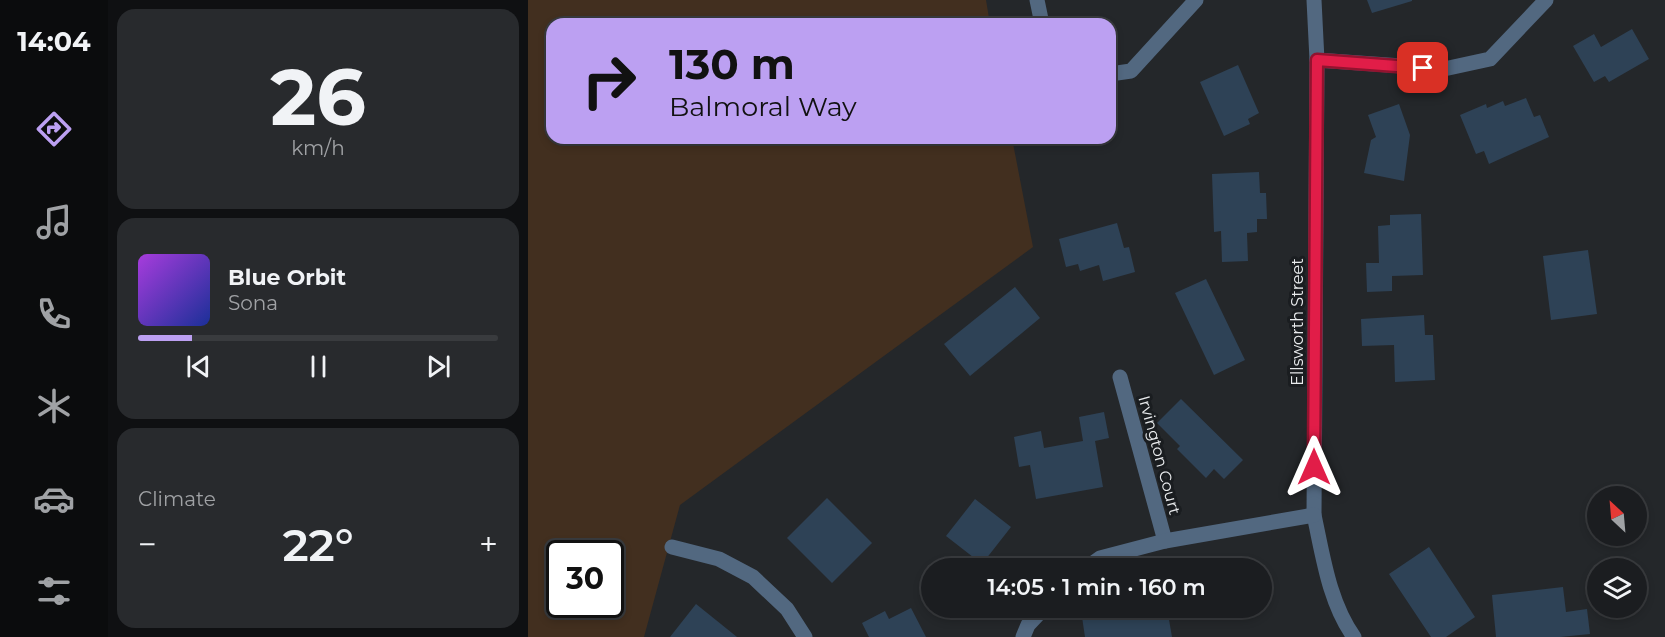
<!DOCTYPE html>
<meta charset="utf-8">
<style>
:root{--surface:#1b1d20;--page:#282a2d;--text:#f1f3f6;--muted:#a0a2a5;--line:#393b3e;--accent:#bca0f2}
body{margin:0;font-family:Montserrat,sans-serif;background:var(--page);color:var(--text);height:100vh;display:flex;flex-direction:column;font-size:22px;white-space:nowrap}
*{box-sizing:border-box;margin:0}
p{font-size:20px;color:var(--muted)}
.icon{flex:none;width:33px;height:33px;fill:none;stroke:currentColor;stroke-width:2;stroke-linecap:round;stroke-linejoin:round}
.map{position:relative;flex:1;overflow:hidden}
.panel{display:flex;flex-direction:column;gap:9px;padding:9px;background:#0f1012;width:420px}
.panel>*{flex:none}
.guide{position:absolute;left:18px;top:18px;width:570px;height:126px;border-radius:18px;box-shadow:0 3px 9px #0003,0 0 0 2px var(--line);background:#bca0f2;color:#111;overflow:hidden}
.needle{width:39px;rotate:334deg}
.fabs{position:absolute;left:1059px;top:486px;display:grid;gap:12px}
.fabs a{display:grid;place-items:center;width:60px;height:60px;border-radius:50%;background:var(--surface);box-shadow:0 3px 9px #0003,0 0 0 2px var(--line);font-size:30px}
.speed{position:absolute;left:18px;top:540px;display:flex;gap:12px;font-size:30px;font-weight:700;text-align:center}
.speed>*{display:grid;place-content:center;width:78px;height:78px;border-radius:50%;background:var(--surface);box-shadow:0 3px 9px #0003,0 0 0 2px var(--line);line-height:1}
.speed .limit{border:3px solid #111;border-radius:9px;background:#fff;color:#111}
.pin{position:absolute;display:grid;place-items:center;width:51px;height:51px;color:#fff;margin:-26px;border-radius:12px;box-shadow:0 3px 9px #0006}
.me{position:absolute;width:66px;margin:-33px;rotate:0deg;stroke-linejoin:round;filter:drop-shadow(0 0 4px #0008)}
.turn{display:flex;align-items:center;gap:21px;height:126px;padding:0 24px;font-size:27px}
.turn .icon{width:78px;height:78px;stroke-width:2.5}
.turn b{display:block;font-size:42px;line-height:51px}
.big{font-size:45px;font-weight:600;line-height:1.1}
.panel .tile{flex:1;display:flex;flex-direction:column;justify-content:center;gap:9px;min-width:0;padding:0 21px;border-radius:18px;background:var(--page)}
.panel .dial{align-items:center;gap:0}
.dial b{font-size:78px;line-height:1}
.song{display:flex;align-items:center;gap:18px}
.cover{width:72px;height:72px;border-radius:9px;background:linear-gradient(135deg,hsl(280 70% 55%),hsl(230 70% 35%))}
.played{height:6px;border-radius:3px;background:linear-gradient(90deg,var(--accent) 15%,var(--line) 15%)}
.keys{display:flex;justify-content:space-around;direction:ltr}
.heat{display:flex;justify-content:space-between;align-items:center;font-size:33px;direction:ltr}
.trip{position:absolute;left:393px;top:558px;width:351px;height:60px;border-radius:30px;background:var(--surface);box-shadow:0 3px 9px #0003,0 0 0 2px var(--line);font-weight:600;line-height:60px;text-align:center}
main{display:flex;flex:1;min-height:0}
.dock{display:flex;flex-direction:column;width:108px;justify-content:space-around;align-items:center;background:#0b0c0d;color:var(--muted)}
.dock .icon{width:42px;height:42px}
.dock .selected{color:var(--accent)}
.dock b{font-size:27px;color:var(--text)}
.map>svg:first-child{display:block}
</style>
<main>
<nav class="dock">
<b>14:04</b>
<svg class="icon selected" aria-label="directions" viewBox="0 0 24 24"><path d="M12 3l9 9-9 9-9-9zM9 14v-3h6M13 9l2 2-2 2"/></svg>
<svg class="icon" aria-label="music" viewBox="0 0 24 24"><path d="M9 18V5l10-2v13"/><circle cx="6" cy="18" r="3"/><circle cx="16" cy="16" r="3"/></svg>
<svg class="icon" aria-label="phone" viewBox="0 0 24 24"><path d="M5 4h4l2 5-3 2q2 4 5 5l2-3 5 2v4C11 20 4 13 5 4z"/></svg>
<svg class="icon" aria-label="climate" viewBox="0 0 24 24"><path d="M12 3v18M4 7l16 10M4 17L20 7"/></svg>
<svg class="icon" aria-label="car" viewBox="0 0 24 24"><path d="M5 17H2v-5l4-1 3-4h7l3 4 3 1v5h-3M9 17h6M6 11h13"/><circle cx="7" cy="17" r="2"/><circle cx="17" cy="17" r="2"/></svg>
<svg class="icon" aria-label="filters" viewBox="0 0 24 24"><path d="M4 7h16M4 17h16"/><circle cx="9" cy="7" r="2"/><circle cx="15" cy="17" r="2"/></svg>
</nav>
<section class="panel">
<div class="tile dial"><b>26</b><p>km/h</p></div>
<div class="tile">
<div class="song"><i class="cover"></i><div><b>Blue Orbit</b><p>Sona</p></div></div>
<div class="played"></div>
<div class="keys"><svg class="icon" aria-label="previous" viewBox="0 0 24 24"><path d="M18 5L8 12l10 7zM5 5v14"/></svg><svg class="icon" aria-label="pause" viewBox="0 0 24 24"><path d="M8 5v14M16 5v14"/></svg><svg class="icon" aria-label="next" viewBox="0 0 24 24"><path d="M6 5l10 7-10 7zM19 5v14"/></svg></div>
</div>
<div class="tile"><p>Climate</p>
<div class="heat"><a>−</a><b class="big">22°</b><a>+</a></div>
</div>
</section>
<div class="map">
<svg width="1137" height="637" viewBox="0 0 1137 637">
<rect width="100%" height="100%" fill="#24272a"/>
<path fill="#422f1f" fill-rule="evenodd" d="M0,0h458l4,24h-438v114h460l21,109 -353,258 -36,132h-116zM32,554h50v50h-50z"/>
<g fill="#2e4256">
<path d="M839,0h45v1l-40,12z"/>
<path d="M1104,29l17,30 -40,23 -4,-6 -11,6 -21,-36 21,-12 7,13z"/>
<path d="M710,65l21,48 -11,6 2,5 -26,12 -24,-54z"/>
<path d="M998,98l8,19 6,-2 9,22 -60,27 -5,-13 -8,3 -16,-39 26,-11 1,4 16,-7 2,5z"/>
<path d="M871,104l11,31 -6,46 -40,-8 7,-33 5,-3 -8,-22z"/>
<path d="M731,172l1,21h6l1,26h-10v13l-10,1 1,28 -26,1 -1,-31 -7,1 -2,-58z"/>
<path d="M893,214l2,61 -31,1v15l-25,1 -1,-29h13l-1,-37 12,-1v-10z"/>
<path d="M589,223l7,25 5,-1 6,25 -32,9 -4,-16 -19,6 -2,-7 -12,3 -7,-28z"/>
<path d="M1060,250l9,64 -46,6 -8,-64z"/>
<path d="M678,279l39,81 -31,15 -39,-82z"/>
<path d="M487,287l25,31 -70,58 -26,-32z"/>
<path d="M896,315l1,20h8l2,45 -40,2 -1,-37 -32,1 -1,-27z"/>
<path d="M653,399l62,61 -19,19 -10,-10 -8,9 -29,-29 3,-3 -23,-23z"/>
<path d="M576,412l5,26 -14,3 8,46 -67,12 -6,-34 -11,2 -5,-30 27,-6 3,17 39,-7 -4,-24z"/>
<path d="M299,498l45,45 -40,40 -45,-45z"/>
<path d="M447,499l36,28 -29,37 -36,-28z"/>
<path d="M901,547l46,70 -29,20h-15l-42,-63z"/>
<path d="M1035,587l3,25 21,-3 3,25 -30,3h-64l-4,-42z"/>
<path d="M168,604l41,33h-67z"/>
<path d="M383,608l15,29h-57l-7,-14 23,-12 4,8z"/>
<path d="M613,608h26l5,29h-87l-3,-20z"/>
</g>
<g fill="none" stroke-linecap="round" stroke-linejoin="round">
<g stroke="#526880" stroke-width="15">
<path d="M509,0l5,24"/>
<path d="M786,0l3,60 -3,455c9,41 15,87 40,122"/>
<path d="M789,60l127,9 46,-10 56,-59"/>
<path d="M582,74l21,-3 65,-71"/>
<path d="M592,377l45,164"/>
<path d="M144,547l47,12 34,18 34,32 18,28"/>
<path d="M558,568l14,-10 65,-17 149,-26"/>
<path d="M495,637l5,-12 16,-17"/>
</g>
</g>
<g fill="none" stroke-linecap="round" stroke-linejoin="round">
<g stroke="#92132f" stroke-width="15">
<path id="route" d="M786,467l3,-407 106,8"/>
</g>
<use href="#route" stroke="#e11d48" stroke-width="10"/>
</g>
<g text-anchor="middle" stroke-width="6" stroke-linejoin="round" paint-order="stroke">
<g font-size="16" fill="#eaecee" stroke="#1a1d20">
<text transform="translate(769 322) rotate(-90)" y="6">Ellsworth Street</text>
<text transform="translate(632 455) rotate(75)" y="6">Irvington Court</text>
</g>
</g>
</svg>
<div class="fabs">
<a><svg class="needle" viewBox="-14 -14 28 28"><path d="M0-13l5 13h-10z" fill="#e53935"/><path d="M0 13l5-13h-10z" fill="#a0a2a5"/></svg></a>
<a><svg class="icon" aria-label="layers" viewBox="0 0 24 24"><path d="M12 4l9 5-9 5-9-5zM3 14l9 5 9-5"/></svg></a>
</div>
<div class="speed"><div class="limit">30</div></div>
<div class="pin" style="left:895px;top:68px;background:#d93025"><svg class="icon" aria-label="arrive" viewBox="0 0 24 24"><path d="M6 21V4h12l-3 4 3 4H6"/></svg></div>
<svg class="me" style="left:786px;top:467px" viewBox="-20 -20 40 40"><path d="M0-17L14 15 0 8-14 15z" fill="#e11d48" stroke="#fff" stroke-width="4"/></svg>
<div class="trip">14:05 · 1 min · 160 m</div>
<div class="guide">
<div class="turn"><svg class="icon" aria-label="right" viewBox="0 0 24 24"><path d="M7 20v-9h11M14 6l5 5-5 5"/></svg><div><b>130 m</b>Balmoral Way</div></div>
</div>
</div>
</main>
